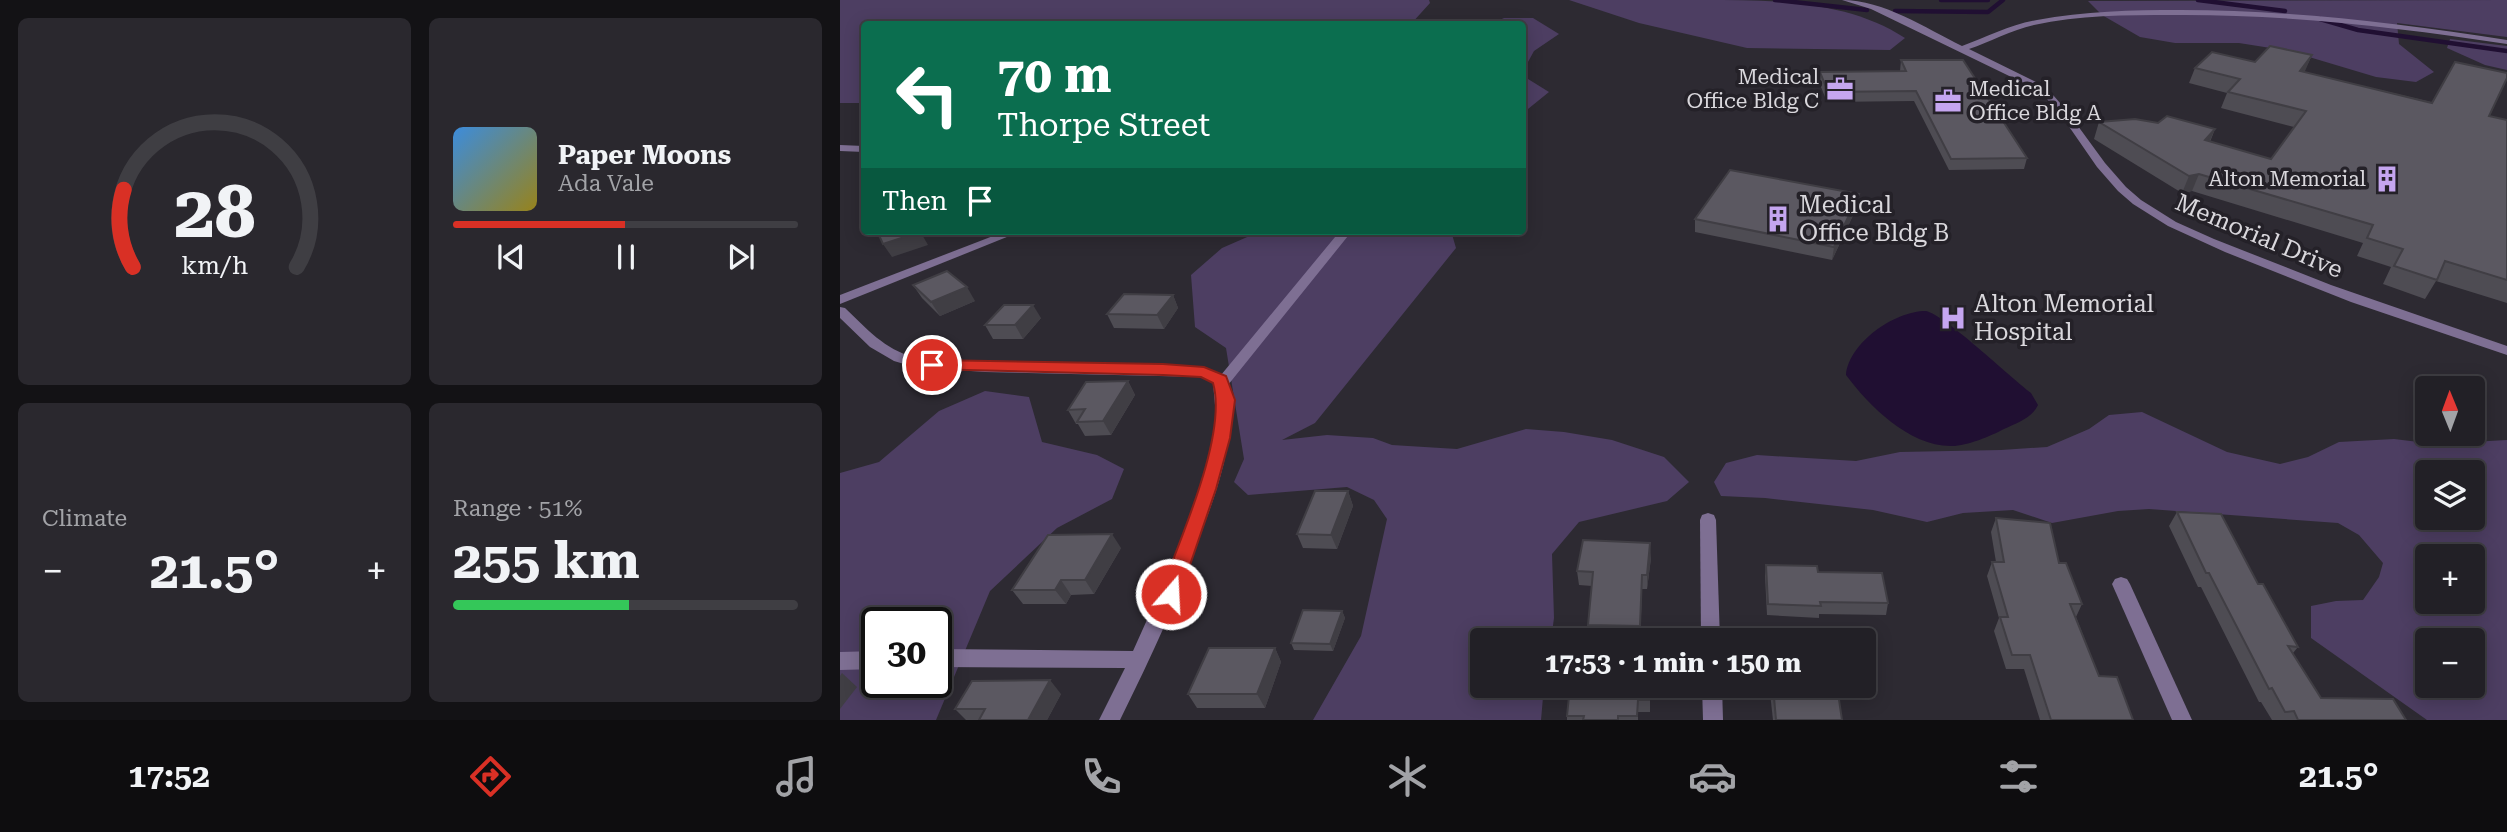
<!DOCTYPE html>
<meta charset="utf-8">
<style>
:root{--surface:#222026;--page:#2a282e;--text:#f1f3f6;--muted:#a2a3a7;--line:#3f3e43;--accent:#d93025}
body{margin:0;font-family:"Roboto Serif",serif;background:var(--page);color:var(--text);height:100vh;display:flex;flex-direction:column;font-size:26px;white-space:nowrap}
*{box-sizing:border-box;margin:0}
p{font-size:23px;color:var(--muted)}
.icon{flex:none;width:38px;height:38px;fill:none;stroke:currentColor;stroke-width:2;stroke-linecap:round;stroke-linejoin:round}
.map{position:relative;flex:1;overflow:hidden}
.side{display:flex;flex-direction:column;gap:18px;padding:18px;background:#131215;width:840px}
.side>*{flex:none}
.hud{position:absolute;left:21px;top:21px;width:665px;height:214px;border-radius:7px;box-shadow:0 4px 18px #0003,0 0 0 2px var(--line);background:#0b6e4f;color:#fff;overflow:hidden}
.needle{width:46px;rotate:359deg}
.buttons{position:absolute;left:1575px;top:376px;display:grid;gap:14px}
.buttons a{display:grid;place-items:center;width:70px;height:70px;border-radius:7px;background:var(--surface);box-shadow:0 4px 18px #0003,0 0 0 2px var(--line);font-size:35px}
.speed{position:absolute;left:21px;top:607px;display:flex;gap:14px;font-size:35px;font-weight:700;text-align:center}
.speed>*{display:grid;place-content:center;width:91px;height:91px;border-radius:50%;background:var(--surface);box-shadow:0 4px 18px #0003,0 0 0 2px var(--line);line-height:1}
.speed .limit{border:4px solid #111;border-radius:10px;background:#fff;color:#111}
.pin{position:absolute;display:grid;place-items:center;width:60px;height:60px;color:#fff;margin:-30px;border:4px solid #fff;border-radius:50%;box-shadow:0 2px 7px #0007}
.me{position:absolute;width:77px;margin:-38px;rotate:19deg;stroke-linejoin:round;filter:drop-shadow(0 0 5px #0008)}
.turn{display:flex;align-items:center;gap:24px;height:147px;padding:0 21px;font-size:32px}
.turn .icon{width:91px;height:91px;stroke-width:2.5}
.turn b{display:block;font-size:49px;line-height:60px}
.then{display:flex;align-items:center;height:66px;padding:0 21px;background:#0003;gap:14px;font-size:26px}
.big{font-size:52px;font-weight:700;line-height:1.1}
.side .tile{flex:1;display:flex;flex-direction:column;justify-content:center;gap:10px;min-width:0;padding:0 24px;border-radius:10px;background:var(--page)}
.side .dial{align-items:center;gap:0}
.dial svg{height:182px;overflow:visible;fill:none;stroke:var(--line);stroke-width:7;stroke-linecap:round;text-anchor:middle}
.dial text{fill:var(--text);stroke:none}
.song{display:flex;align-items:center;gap:21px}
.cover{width:84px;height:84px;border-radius:10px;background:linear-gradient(135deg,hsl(210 70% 55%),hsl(50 70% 35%))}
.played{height:7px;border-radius:4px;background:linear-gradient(90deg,var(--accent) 50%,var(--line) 50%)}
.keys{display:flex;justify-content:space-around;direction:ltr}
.heat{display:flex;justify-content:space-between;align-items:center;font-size:38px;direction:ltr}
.charge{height:10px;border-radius:5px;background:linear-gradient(90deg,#34c759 51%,var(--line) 0)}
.side .tiles{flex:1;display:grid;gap:18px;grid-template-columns:repeat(2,1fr)}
.trip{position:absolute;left:630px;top:628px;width:406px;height:70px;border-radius:7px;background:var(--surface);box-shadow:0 4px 18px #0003,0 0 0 2px var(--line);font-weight:700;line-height:70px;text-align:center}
.tabs{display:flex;height:112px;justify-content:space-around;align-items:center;background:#0e0d0f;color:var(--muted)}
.tabs .icon{width:49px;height:49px}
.tabs .selected{color:var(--accent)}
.tabs b{font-size:32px;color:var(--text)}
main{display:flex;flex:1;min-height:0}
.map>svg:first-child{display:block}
</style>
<main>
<section class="side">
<div class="tiles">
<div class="tile dial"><svg viewBox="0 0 100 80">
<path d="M14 69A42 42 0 1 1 86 69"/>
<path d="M14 69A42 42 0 0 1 10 35" stroke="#d93025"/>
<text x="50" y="56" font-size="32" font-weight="700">28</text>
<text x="50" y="72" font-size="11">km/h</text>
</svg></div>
<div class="tile">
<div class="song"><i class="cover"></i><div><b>Paper Moons</b><p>Ada Vale</p></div></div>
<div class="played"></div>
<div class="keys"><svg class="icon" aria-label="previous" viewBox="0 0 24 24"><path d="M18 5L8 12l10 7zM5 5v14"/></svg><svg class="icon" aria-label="pause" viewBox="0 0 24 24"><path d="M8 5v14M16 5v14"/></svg><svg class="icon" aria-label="next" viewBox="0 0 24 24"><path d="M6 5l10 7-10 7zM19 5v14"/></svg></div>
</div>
<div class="tile"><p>Climate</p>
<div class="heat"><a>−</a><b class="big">21.5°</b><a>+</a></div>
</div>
<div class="tile"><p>Range · 51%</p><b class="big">255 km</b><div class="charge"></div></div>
</div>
</section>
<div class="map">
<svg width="1667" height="720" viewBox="0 0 1667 720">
<rect width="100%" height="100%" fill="#2d2a32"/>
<g fill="#4d3e62" fill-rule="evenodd">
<path d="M0,0h589l1,3 -19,21h-547v79h-24z"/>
<path d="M729,0c45,0 90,0 135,0 68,0 143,0 201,38l-15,12 -143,-2 -108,-25z"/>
<path d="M1667,0v37l-110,-14 2,21 35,28 -18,10 -40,-5 -87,-26 -50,-8h-64l-35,-6 -38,-22 -14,-14z"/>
<path d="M664,18h29l26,16 -25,17 -11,20 -1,-47h-31z"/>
<path d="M1610,39l57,7v24l-22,-5 -38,-17z"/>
<path d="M683,76l26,16 -26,21z"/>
<path d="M421,231h190l5,17 -141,175 -33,17 45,-5 46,3 19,7 65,4 69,-20 38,3 48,8 52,17 25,25 -22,19 -88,21 -27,32 2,64 -3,22h-69v46h62l-3,34h-228l48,-84 26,-117 -13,-19 -27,-13 -99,8 -14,-13 10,-23 -18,-111 -31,-21 -4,-52 31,-27z"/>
<path d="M145,391l44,6 13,45 55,13 27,14 -12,30 -55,29 -67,63 -54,129h-96v-247l39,-11 60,-51zM37,623h59v59h-59z"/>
<path d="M1302,412l85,40 53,12 28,-7 31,-15 55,-3 41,5 72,-4v280h-80l-116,-82v-32l25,-5 27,-1 16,-23 4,-14 -24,-28 -21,-12 -189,-14 -31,2 -66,12 -39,-13 -50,3 -36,9 -54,-12 -108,-12 -44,-2 -7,-14 12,-19 31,-8 99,6 44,-9 101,-2 46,-3 42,-18 20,-14zM1587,472h46v46h-46zM1587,556h46v46h-46zM1587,640h46v46h-46z"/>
</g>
<path fill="#200f32" d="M1086,311c19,4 84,66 105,82l7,12c-6,13 -21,18 -34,24 -13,7 -37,17 -52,17 -42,1 -83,-40 -106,-71 3,-32 48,-64 80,-64z"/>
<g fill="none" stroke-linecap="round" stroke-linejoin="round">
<g stroke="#200f32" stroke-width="4.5">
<path d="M935,0l92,10"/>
<path d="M1101,0h47"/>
<path d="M1358,0l87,11"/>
<path d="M1055,11l93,1 15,-12"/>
<path d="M1480,19l38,11 149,21"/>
</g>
<g fill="#7e6f93" fill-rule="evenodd">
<path d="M1002,0c42,0 83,28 120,46 25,-9 49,-22 75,-26 47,-9 95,-10 143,-10 110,0 219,13 327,30v4c-111,-17 -222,-30 -335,-29 -45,0 -94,0 -138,10 -23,5 -44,17 -65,24l77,38 21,24 38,52 21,24 15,13 35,22 38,17 117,46 176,61v9l-156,-53 -126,-50 -57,-26 -35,-22 -15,-13 -21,-24 -36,-52 -21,-24 -169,-82z"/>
<path d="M0,145l24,1v6l-24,-1z"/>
<path d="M166,231h16l-182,73v-9z"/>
<path d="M500,231h12l-124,154c1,10 4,21 3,32 -2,36 -14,74 -27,108 -23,69 -53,132 -84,195h-21l26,-52 -189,-1v-18l197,2 44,-98 19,-50 13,-47 7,-40 -3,-33 -11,-6 -217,-5 -71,-5 -20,-6 -24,-14 -30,-29v-11l5,1c21,20 40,42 69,49l71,5 219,5 17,8z"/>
<path d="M868,513l6,2 2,5 4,120h-19l-1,-120 2,-5z"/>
<path d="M1281,577l6,2 3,5 62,136h-20l-60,-136 3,-5z"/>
<path d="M37,651v18l-37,1v-18z"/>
<path d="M862,686h20l1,34h-20z"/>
</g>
</g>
<g fill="#4e4c53">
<path d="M1472,55l-8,17 203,48v183l-71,-22 -11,18 -42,-15 8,-17 -34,-11 6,-13 -171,-52 -10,2 -88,-54 5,-17 59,1 57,6 -5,13 61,17 23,-32 -73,-19 6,-15 -38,-10 6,-15 60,-6z"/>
<path d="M1061,60l126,98 -3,11 -75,1 -35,-69 -87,1 -8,-20 1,-10 80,-1z"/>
<path d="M1019,194l-2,13 -25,53 -137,-28v-13z"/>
<path d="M73,285l62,16 -35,15 -18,-18z"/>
<path d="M333,295l5,13 -14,21 -50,-1 -7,-14z"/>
<path d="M201,318l-18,21h-30l-8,-14z"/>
<path d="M288,381l7,14 -24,40 -26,1 -7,-12h-2l-8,-14z"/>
<path d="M508,491l5,15 -16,43 -34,-1 -6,-14z"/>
<path d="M1337,512l81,72 40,63 -5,6 28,45 85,22h-134l-11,-18h-2l-58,-115h-3l-29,-61z"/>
<path d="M1156,518l63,45 23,41 -6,13 23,59 34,44h-93l-16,-51h-18l-12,-38 5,-13 -12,-42 5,-14h4l-5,-30z"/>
<path d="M281,548l-27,46 -23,1 -5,9h-43l-11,-14z"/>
<path d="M811,558l-4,31h-5l-2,51 -50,-1 -2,-14 4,-39 -13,-1 -2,-14z"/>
<path d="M926,565l52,7 70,31 -2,12 -67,-1v4l-52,-3 -2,-39z"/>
<path d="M502,611l3,7 -12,33 -39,-1 -3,-7z"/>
<path d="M435,648l6,14 -16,46h-68l-9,-14z"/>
<path d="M810,686v26h-12v8h-71v-4z"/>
<path d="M931,686h66l5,34h-69l-3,-27z"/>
<path d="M221,694l-14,26h-81l-11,-11z"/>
</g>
<g fill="#403e44">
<path d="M1472,55l-7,16 -13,16 8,-16z"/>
<path d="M1375,129l-7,16 -3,-5z"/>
<path d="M1359,174l-7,17 -10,2 7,-17z"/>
<path d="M1019,194l-2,13 -25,53 2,-13z"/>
<path d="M80,231l8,14 -36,12 -9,-13z"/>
<path d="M127,287l8,14 -35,15 -9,-14z"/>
<path d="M333,295l5,13 -14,21 -7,-14z"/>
<path d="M193,305l8,13 -18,21 -8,-14z"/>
<path d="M288,381l7,14 -24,40 -8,-14z"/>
<path d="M508,491l5,15 -16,43 -6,-14z"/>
<path d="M272,534l9,14 -27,46 -9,-14z"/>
<path d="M810,543l1,15 -4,31v-14z"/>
<path d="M802,575v14l-2,51v-14z"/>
<path d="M221,580l10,15 -5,9 -11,-14z"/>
<path d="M502,611l3,7 -12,33 -3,-7z"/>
<path d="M435,648l6,14 -16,46 -8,-14z"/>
<path d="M2,673l15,14 -17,22v-33z"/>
<path d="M210,680l11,14 -14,26h-19z"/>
</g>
<g fill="#5b5861" stroke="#403e44" stroke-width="2">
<path d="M1430,46l42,9 -12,16 132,32 23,-41 52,11v5l-18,38 18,4v160l-62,-19 -8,19 -43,-14 9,-17 -36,-11 6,-13 -174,-51 -10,2 -90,-54 36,-3 23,4 9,-7 48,13 -10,11 66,19 35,-48 -78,-19 12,-13 -45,-11 17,-16 43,10z"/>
<path d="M1061,60h62l64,98 -76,1 -35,-68 -88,1 -8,-20 86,-1z"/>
<path d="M890,170l129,24 -25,53 -139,-28z"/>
<path d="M37,231h42l1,1 -37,12z"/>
<path d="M107,271l20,16 -36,15 -18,-17z"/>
<path d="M284,294l49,1 -16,20 -50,-1z"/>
<path d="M164,305h29l-18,20h-30z"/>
<path d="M288,381l-25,40 -26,1 8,-13 -17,1 18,-28z"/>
<path d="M475,491h33l-17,44 -34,-1z"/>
<path d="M1337,512l44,2 37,70h5l35,63 -10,-1 33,52 72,1 13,21h-108l-4,-9 -9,1 -13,-24 -3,1 -60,-116h-3z"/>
<path d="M1156,518l54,5 9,40h7l16,41h-12l29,72 18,1 16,43h-82l-21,-65h-18l-12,-38h8l-16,-55h12z"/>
<path d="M272,534l-27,46h-24l-6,10h-43l36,-55z"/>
<path d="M743,540l67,3 -3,32h-5l-2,51 -52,-1 5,-53 -16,-1z"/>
<path d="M926,565l51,1 1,6 64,1 6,30 -68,-1 1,4 -53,-2z"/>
<path d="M463,610l39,1 -12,33 -39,-1z"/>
<path d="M369,648h66l-18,46h-69z"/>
<path d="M210,680l-22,40h-49l6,-11h-30l17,-28z"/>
<path d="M730,686h79v14h-11l-1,16h-19v4h-35l1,-4h-17z"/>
<path d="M933,686h64l5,34h-66z"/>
</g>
<path fill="#d93025" stroke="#8d1f18" stroke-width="2" d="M92,360l231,4 41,3 22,9 9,24 -5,38 -14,51 -38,111 -7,2 -8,-2 -3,-6c19,-53 68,-159 53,-211l-12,-6 -38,-2 -236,-6 -3,-4z"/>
<defs>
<g id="office-bare" transform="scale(2.1)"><path d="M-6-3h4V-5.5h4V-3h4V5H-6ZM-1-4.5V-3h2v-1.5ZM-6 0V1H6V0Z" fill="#c5a6f0" stroke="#242128" stroke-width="2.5" paint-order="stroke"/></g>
<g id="building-bare" transform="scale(2.1)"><path d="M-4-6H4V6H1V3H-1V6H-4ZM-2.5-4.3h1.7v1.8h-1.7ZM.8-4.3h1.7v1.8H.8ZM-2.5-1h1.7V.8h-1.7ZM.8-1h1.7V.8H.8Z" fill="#c5a6f0" stroke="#242128" stroke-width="2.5" paint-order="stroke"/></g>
<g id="hospital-bare" transform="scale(2.1)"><path d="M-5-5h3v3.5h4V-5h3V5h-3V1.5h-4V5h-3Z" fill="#c5a6f0" stroke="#242128" stroke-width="2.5" paint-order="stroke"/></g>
</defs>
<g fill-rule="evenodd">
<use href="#office-bare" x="1000" y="89"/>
<use href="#office-bare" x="1108" y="101"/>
<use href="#building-bare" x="1547" y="179"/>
<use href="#building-bare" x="938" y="219"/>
<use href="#hospital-bare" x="1113" y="318"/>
</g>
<g text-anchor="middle" stroke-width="7" stroke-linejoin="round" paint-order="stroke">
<g font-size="21" fill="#d9d7dc" stroke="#242128" text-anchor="end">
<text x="979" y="84">Medical<tspan x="979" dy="24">Office Bldg C</tspan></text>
<text x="1129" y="96" text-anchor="start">Medical<tspan x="1129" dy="24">Office Bldg A</tspan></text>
<text x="1526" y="186">Alton Memorial</text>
</g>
<g font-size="24" fill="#d9d7dc" stroke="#242128" text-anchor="start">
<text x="959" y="213">Medical<tspan x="959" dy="28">Office Bldg B</tspan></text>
<text x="1134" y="312">Alton Memorial<tspan x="1134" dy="28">Hospital</tspan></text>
</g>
<g font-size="24" fill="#d9d7dc" stroke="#242128">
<text transform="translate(1419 236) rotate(23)" y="8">Memorial Drive</text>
</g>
</g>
</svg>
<div class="buttons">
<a><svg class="needle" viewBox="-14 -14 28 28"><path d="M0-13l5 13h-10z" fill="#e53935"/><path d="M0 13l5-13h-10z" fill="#a2a3a7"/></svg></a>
<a><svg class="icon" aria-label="layers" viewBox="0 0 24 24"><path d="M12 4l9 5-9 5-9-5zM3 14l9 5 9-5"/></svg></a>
<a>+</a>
<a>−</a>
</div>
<div class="speed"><div class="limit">30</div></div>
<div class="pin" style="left:92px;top:365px;background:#d93025"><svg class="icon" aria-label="arrive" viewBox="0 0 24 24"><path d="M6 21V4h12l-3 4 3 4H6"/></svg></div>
<svg class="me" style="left:331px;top:594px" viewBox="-20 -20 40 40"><circle r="17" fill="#d93025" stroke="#fff" stroke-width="3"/><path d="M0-11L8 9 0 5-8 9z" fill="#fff"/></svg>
<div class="trip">17:53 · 1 min · 150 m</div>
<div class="hud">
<div class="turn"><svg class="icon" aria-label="left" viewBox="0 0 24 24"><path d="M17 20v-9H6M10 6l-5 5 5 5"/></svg><div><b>70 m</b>Thorpe Street</div></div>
<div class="then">Then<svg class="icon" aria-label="arrive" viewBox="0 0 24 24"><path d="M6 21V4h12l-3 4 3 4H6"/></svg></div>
</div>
</div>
</main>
<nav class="tabs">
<b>17:52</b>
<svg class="icon selected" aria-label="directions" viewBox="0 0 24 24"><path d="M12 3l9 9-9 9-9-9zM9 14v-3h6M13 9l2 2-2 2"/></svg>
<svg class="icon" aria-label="music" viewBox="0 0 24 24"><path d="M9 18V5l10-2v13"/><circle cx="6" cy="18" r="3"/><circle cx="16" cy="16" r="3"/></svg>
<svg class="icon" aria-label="phone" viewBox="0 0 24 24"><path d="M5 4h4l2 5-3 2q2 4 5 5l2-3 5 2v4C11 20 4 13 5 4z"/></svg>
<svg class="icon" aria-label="climate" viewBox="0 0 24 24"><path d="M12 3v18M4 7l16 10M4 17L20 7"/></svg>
<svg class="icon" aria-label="car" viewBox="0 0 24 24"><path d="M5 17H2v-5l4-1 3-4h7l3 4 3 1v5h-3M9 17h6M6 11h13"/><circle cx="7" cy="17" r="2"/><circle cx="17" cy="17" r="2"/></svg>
<svg class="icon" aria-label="filters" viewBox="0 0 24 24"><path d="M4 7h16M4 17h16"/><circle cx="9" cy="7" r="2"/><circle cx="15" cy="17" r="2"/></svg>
<b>21.5°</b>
</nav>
